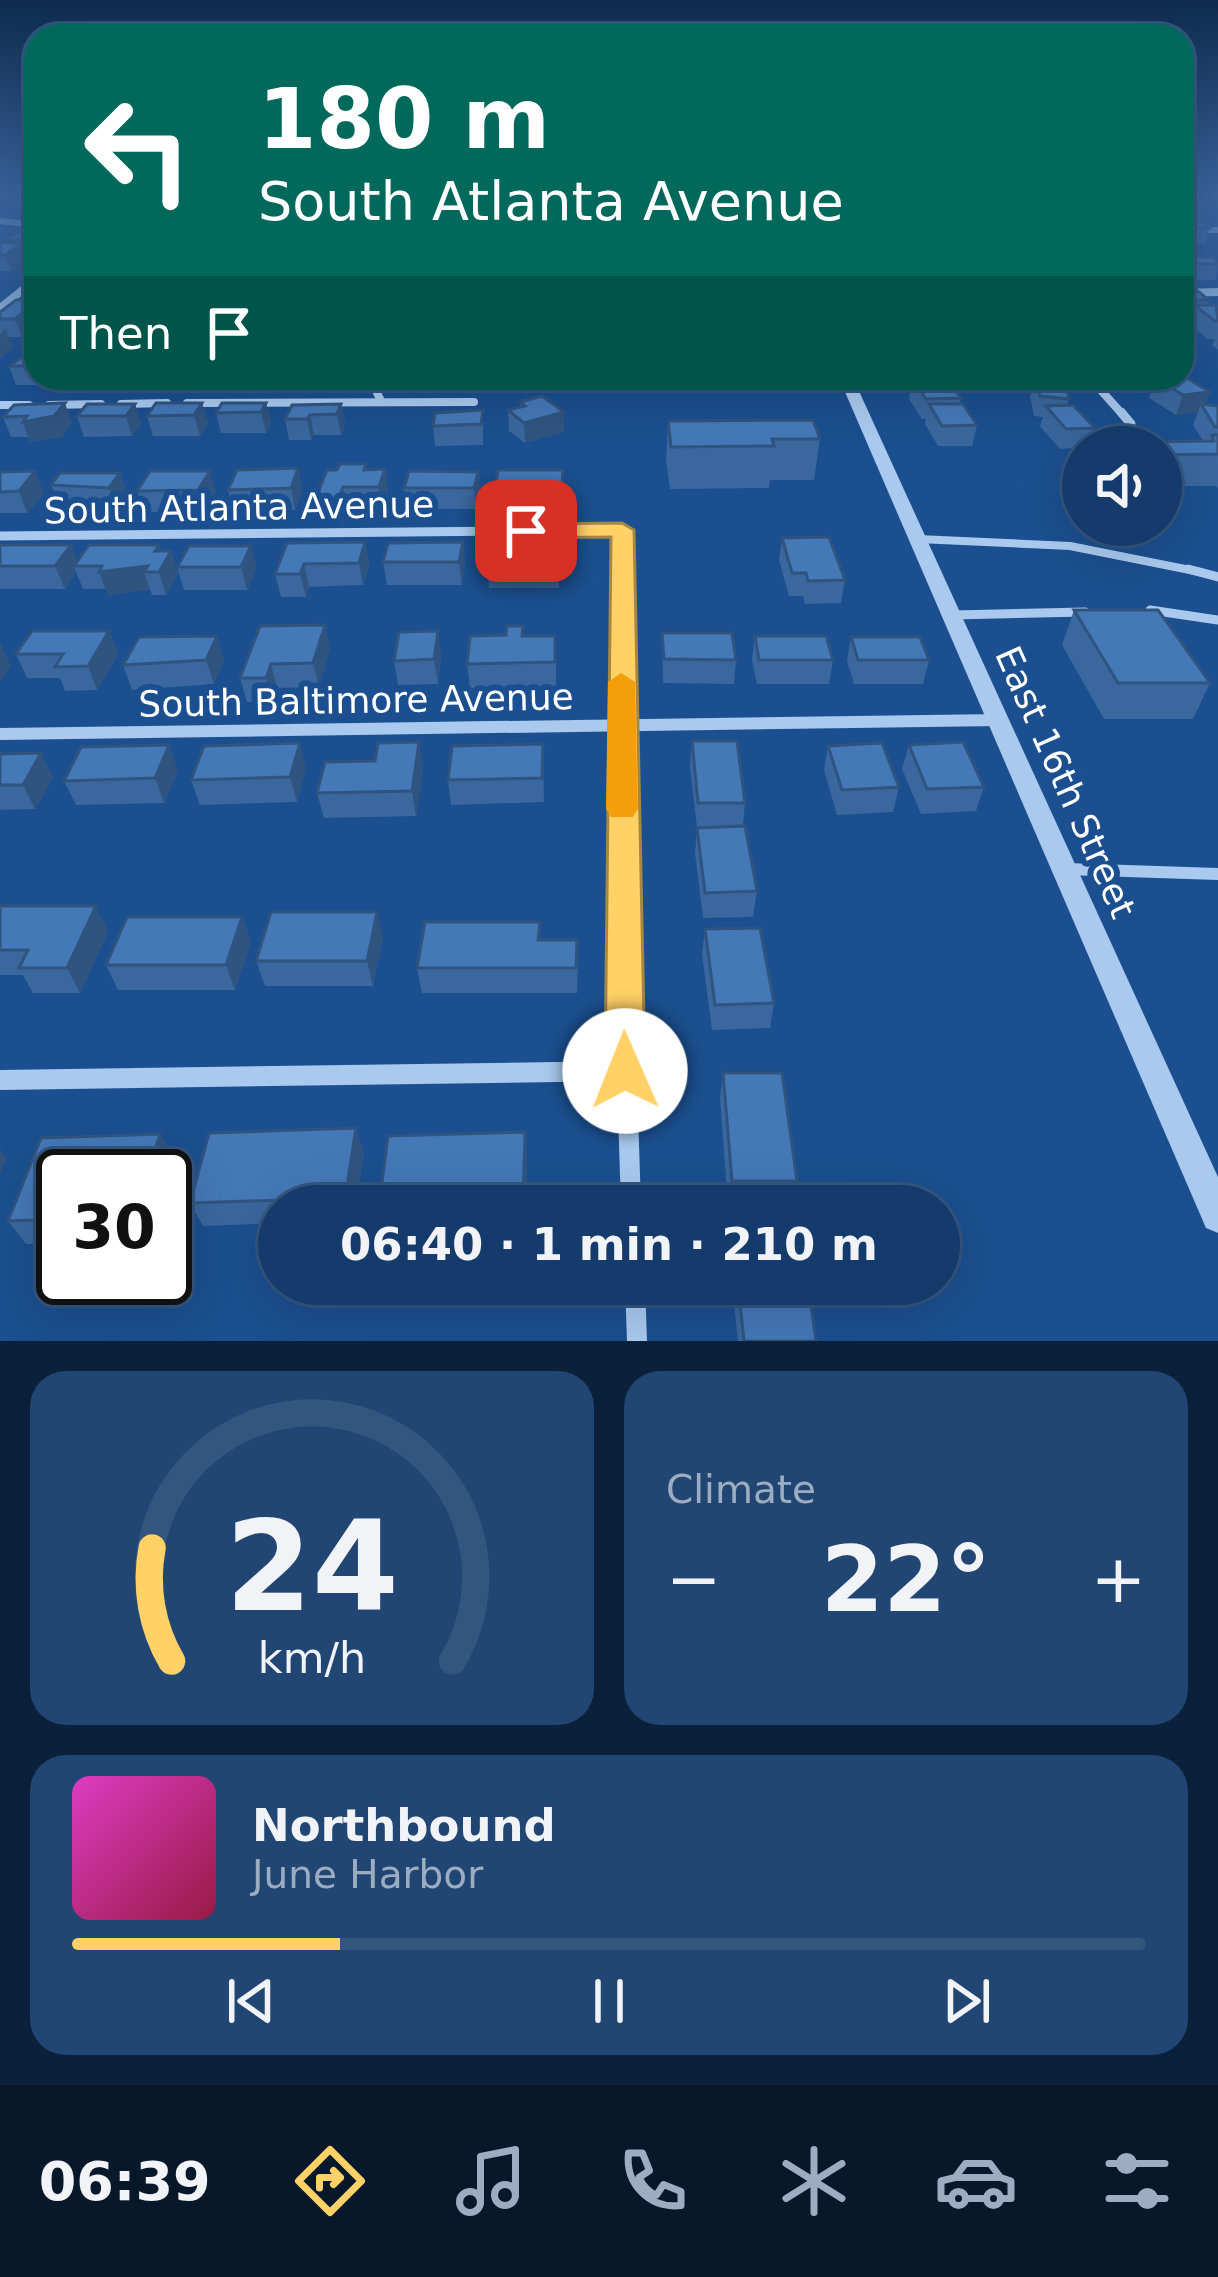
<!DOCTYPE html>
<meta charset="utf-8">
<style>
:root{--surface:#143b6b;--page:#214673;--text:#f1f3f6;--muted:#9dadc1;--line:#33557e;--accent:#ffd166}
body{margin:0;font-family:"DejaVu Sans",sans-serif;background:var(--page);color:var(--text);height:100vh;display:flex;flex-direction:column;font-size:45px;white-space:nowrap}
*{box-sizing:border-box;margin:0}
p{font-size:39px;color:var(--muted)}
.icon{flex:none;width:66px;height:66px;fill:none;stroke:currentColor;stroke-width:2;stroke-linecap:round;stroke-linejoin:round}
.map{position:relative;height:1341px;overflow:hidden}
.details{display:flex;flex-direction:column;gap:30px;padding:30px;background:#0b203b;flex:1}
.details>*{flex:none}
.guide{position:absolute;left:24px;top:24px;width:1170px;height:366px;border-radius:36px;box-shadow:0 12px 48px #0002,0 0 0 3px var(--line);background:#00695c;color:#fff;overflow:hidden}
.buttons{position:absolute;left:1062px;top:426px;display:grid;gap:24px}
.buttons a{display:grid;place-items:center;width:120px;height:120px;border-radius:50%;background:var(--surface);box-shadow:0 12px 48px #0002,0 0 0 3px var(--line);font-size:60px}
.speed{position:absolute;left:36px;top:1149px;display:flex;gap:24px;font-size:60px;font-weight:700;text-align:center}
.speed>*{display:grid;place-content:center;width:156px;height:156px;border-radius:50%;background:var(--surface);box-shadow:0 12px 48px #0002,0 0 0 3px var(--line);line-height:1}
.speed .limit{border:6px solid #111;border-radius:18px;background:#fff;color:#111}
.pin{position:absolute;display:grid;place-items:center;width:102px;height:102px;color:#fff;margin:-51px;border-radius:24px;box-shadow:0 6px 18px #0006}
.me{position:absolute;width:132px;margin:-66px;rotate:359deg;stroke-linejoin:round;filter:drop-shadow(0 0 9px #0008)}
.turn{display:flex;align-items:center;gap:42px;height:252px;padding:0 36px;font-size:54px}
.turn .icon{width:156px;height:156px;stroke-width:2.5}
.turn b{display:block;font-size:84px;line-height:102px}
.then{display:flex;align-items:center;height:114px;padding:0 36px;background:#0003;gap:24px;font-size:45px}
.big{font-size:90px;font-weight:700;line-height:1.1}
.details .widget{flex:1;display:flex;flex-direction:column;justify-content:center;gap:18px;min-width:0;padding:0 42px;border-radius:36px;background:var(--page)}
.details .dial{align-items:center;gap:0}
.dial svg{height:312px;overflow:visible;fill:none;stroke:var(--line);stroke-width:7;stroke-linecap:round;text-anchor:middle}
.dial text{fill:var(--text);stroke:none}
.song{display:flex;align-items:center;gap:36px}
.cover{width:144px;height:144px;border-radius:18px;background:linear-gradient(135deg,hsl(310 70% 55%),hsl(340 70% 35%))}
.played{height:12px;border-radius:6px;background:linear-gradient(90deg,var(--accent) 25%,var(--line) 25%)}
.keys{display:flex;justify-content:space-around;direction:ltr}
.heat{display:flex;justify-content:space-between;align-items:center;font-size:66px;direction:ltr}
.details .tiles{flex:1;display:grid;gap:30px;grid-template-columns:1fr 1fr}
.widget:last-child{grid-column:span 2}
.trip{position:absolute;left:258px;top:1185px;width:702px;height:120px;border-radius:60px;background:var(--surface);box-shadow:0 12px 48px #0002,0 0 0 3px var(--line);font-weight:700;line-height:120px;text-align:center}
.dock{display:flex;height:192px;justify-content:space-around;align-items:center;background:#08182b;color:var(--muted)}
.dock .icon{width:84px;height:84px}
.dock .on{color:var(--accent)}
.dock b{font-size:54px;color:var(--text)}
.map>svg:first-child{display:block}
</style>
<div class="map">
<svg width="1218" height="1341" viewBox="0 0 1218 1341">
<rect width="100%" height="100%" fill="#1b4f8f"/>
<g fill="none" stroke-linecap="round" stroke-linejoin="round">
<path stroke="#a9c9ee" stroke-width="8" d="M918,539l152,7 130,26"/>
<g stroke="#a9c9ee" stroke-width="9">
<path d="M1188,569l30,8"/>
<path d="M1150,610l68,10"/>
<path d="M953,615l132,-3"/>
</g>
<path stroke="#a9c9ee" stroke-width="12" d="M1066,869l152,5"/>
<g stroke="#a9c9ee" stroke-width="6">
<path d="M1212,192l6,3"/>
<path d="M0,221l36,4"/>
<path d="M1182,230h36"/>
<path d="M22,291l14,-11"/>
</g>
<g stroke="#a9c9ee" stroke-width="8">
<path d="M1182,293l36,-1"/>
<path d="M0,308l25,-20"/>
<path d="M364,378l7,2 10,21"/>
<path d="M1090,378l33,37"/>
<path d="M187,403l287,-1"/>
<path d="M121,404l46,-1"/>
<path d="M0,405h29"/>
<path d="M49,405l52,-1"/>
</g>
<g stroke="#a9c9ee" stroke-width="9">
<path d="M1121,412l10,12"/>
<path d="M0,536l622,-6v42"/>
</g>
<g stroke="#a9c9ee" stroke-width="12">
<path d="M622,569l1,202"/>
<path d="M0,734l1000,-14"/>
</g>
<path stroke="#a9c9ee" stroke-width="15" d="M623,768l2,255"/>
<g stroke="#a9c9ee" stroke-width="20">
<path d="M625,1020l6,186"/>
<path d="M0,1080l625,-9"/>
<path d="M635,1284l2,57"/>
</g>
<path fill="#a9c9ee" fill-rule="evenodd" d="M839,378h14l365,799v56l-12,-5z"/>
</g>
<g fill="#3a679d">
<path d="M36,221v32l-9,3 1,3 -17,12h-11v-27l7,-1 -1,-3z"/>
<path d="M1182,222l28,6 -5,16h-23z"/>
<path d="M1182,257l36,4 -2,19 -34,1z"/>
<path d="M1182,286l27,14 -1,5 10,1v44l-6,-5 3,-6h-7l-20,-16 1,-5h-7z"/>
<path d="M16,300l6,37h-13l4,10 -13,11v-46z"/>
<path d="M36,351v27h31l-7,7h-44l-7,-19z"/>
<path d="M82,378h55l-8,10 -44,1z"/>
<path d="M693,378h110l-1,6 -107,1z"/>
<path d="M890,378h36l35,20 -2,6 18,21 -5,21h-34l-13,-22 1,-5h-4l-13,-20 2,-10h-14z"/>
<path d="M1018,378l46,1 5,20 -2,7 28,22 -7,19 -28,2 -20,-23 3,-9 -9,-1 -4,-20 4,-14 -12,1z"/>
<path d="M1120,378h62l28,14 -5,13 13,1v82l-2,-2h-55v-39h-28l2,-5 68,-1 -10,-16 5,-13 -22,3 -27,-17 3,-11 -22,1z"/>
<path d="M520,402l44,30 -39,11 -16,-12 -1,-21 12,-3z"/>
<path d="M202,403l6,20 -8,13h-47l-6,-20z"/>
<path d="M266,403l5,20 -5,10h-45l-5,-20z"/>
<path d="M135,404l6,20 -9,12 -48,1 -7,-21z"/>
<path d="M341,404l4,20 -4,11h-27l-3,5h-22l-4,-21z"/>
<path d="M14,405l58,18 -10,14 -32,5 -2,-5h-17l-8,-20z"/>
<path d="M483,410v35l-48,1 -2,-20z"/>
<path d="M668,421l152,18 -6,41h-44l-1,8 -99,1 -4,-28z"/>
<path d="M298,468l4,22 -7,20 -62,2 -5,-22z"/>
<path d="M385,469l3,22 -6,18h-35l-5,13h-23l-4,-22 52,-30z"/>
<path d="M563,470v35l-67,5 -1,-22z"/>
<path d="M150,471l66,21 -12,20h-60l-7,-21z"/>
<path d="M0,472l44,21 -17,20h-27z"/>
<path d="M478,472l2,21 -4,16h-69l-3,-21z"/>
<path d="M120,473l7,21 -10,16 -58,-3 -8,-22z"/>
<path d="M782,538l63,42 -4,23 -36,1 -2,-8h-14l-10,-36z"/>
<path d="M365,542l4,22 -6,21 -54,2 -3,10h-25l-6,-23z"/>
<path d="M463,542l2,23 -3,20h-75l-4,-23z"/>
<path d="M0,545l77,17 82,-17 2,6h10l7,23 -12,21h-14l-2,-6 -42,6 -2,-6h-23l-7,-17 -11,17h-65z"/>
<path d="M514,545h45v43h-70l-2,-23z"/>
<path d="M189,546l68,22 -10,22h-63l-7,-23z"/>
<path d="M1074,610l136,73 -17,36h-89l-42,-74z"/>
<path d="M260,626l70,22 -11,39 -42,1 -5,14h-25l-7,-24z"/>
<path d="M523,626v10l33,23v27l-86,2 -3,-24 39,-29z"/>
<path d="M109,631l9,23 -21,36 -32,1 -5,-13h-33l-11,-24z"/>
<path d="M662,633l74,27 -2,24 -71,-1z"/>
<path d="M217,636l7,24 -10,24 -82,6 -9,-25z"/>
<path d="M755,636l78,24 -4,24h-72l-5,-24z"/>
<path d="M851,637l78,23 -6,24h-69l-7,-23z"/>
<path d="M441,655l-3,29 -40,1 -4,-24z"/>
<path d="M692,741l53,62 -2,23 14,65 -4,26 -50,1 -8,-65 2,-25 -7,-62z"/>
<path d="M543,744l1,58 -93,3 -3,-25z"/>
<path d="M909,745l75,42 -8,24 -55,3 -19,-45z"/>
<path d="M828,746l71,41 -6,25 -56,3 -13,-45z"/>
<path d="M0,754l53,23 -18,32 -35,1z"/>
<path d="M375,761l48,6 -7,49 -92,2 -7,-25z"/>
<path d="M306,768l-9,34 -97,3 -9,-25z"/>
<path d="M178,770l-14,33 -88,2 -12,-24z"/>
<path d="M0,906l108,25 -28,62h-47l-10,-18h-23z"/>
<path d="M242,917l9,25 -16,48h-117l-12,-25z"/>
<path d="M705,929l69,74 -4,25 -58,2 -10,-76z"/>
<path d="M383,937l-10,49h-108l-9,-25z"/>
<path d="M541,940l37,25 -1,28h-155l-5,-25z"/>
<path d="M723,1073l74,108 -6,23h-63l-8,-106z"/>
<path d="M160,1134l13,24 -8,27v-9h-102v66l-37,2 -18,-23 33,-83z"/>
<path d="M364,1152l-8,54h-77v17l-76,3 -13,-23z"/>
<path d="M527,1155l-1,51h-147z"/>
<path d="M732,1284h76l8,57h-78z"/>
</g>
<g fill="#305480">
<path d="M36,234v19l-4,3 -6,-16z"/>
<path d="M23,243l5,16 -17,12 -6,-16z"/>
<path d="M36,302v23l-14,12 -7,-18z"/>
<path d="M6,328l7,19 -13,11v-24z"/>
<path d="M126,378h11l-8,10z"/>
<path d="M1210,392l-6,17 -3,-5 -3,8 -22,3 7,-20z"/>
<path d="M65,403l7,20 -10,14 -32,5 -7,-20z"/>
<path d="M202,403l6,20 -8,13 -6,-21z"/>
<path d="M266,403l5,20 -5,10 -5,-21z"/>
<path d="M135,404l6,20 -9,12 -6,-20z"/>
<path d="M341,404l4,20 -4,11 -4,-21z"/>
<path d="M564,412v20l-39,11 -1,-20z"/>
<path d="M310,415l4,20 -3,5 -4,-21z"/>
<path d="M298,468l4,22 -7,20 -4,-22z"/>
<path d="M385,469l3,22 -6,18 -3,-22z"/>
<path d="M35,471l9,22 -17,20 -8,-22z"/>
<path d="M210,471l6,21 -12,20 -6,-22z"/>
<path d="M478,472l2,21 -4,16 -2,-21z"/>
<path d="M120,473l7,21 -10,16 -8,-22z"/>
<path d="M343,487l4,22 -5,13 -4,-22z"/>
<path d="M365,542l4,22 -6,21 -4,-22z"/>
<path d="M463,542l2,23 -3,20 -3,-23z"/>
<path d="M71,545l8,21h-5l2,6 -11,17 -10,-23z"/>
<path d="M159,545l5,17 7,-11 7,23 -12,21 -7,-23 -4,-21z"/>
<path d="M251,546l6,22 -10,22 -6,-23z"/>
<path d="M304,564l5,23 -3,10 -6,-23z"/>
<path d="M148,566l-4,6 6,17 -42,6 -9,-23z"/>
<path d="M325,625l5,23 -11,39 -6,-24z"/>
<path d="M109,631l9,23 -21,36 -9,-24z"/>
<path d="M438,631l3,24 -3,29 -4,-25z"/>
<path d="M217,636l7,24 -10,24 -8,-24z"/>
<path d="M0,642l11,24 -11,16z"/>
<path d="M271,664l6,24 -5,14 -6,-24z"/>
<path d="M419,742l4,25 -7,49 -4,-25z"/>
<path d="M300,743l6,25 -9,34 -7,-25z"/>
<path d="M169,745l9,25 -14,33 -9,-25z"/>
<path d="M41,753l12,24 -18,32 -12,-24z"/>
<path d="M96,906l12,25 -28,62 -13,-25z"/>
<path d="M377,912l6,25 -10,49 -6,-25z"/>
<path d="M242,917l9,25 -16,48 -9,-25z"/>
<path d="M356,1128l8,24 -8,54h-8l-3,-8z"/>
<path d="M525,1132l2,23 -1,51h-2z"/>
<path d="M160,1134l13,24 -8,27v-9h-18z"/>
<path d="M0,1149l7,9 -7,16z"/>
</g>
<g fill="#4478b7" stroke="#305480" stroke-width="3">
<path d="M36,221v13l-10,6h-20z"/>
<path d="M1182,222h22l6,6h-28z"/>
<path d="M2,242l21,1 -18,12h-5v-11z"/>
<path d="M1182,257h30l6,4v3h-36z"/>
<path d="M1190,285l19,15h-22l-5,-4v-10z"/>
<path d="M16,300h20v2l-21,17h-15v-7z"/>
<path d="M1194,305h22l2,16h-3z"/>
<path d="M31,351h5v15h-27z"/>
<path d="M1182,375l28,17 -27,3 -27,-17h26z"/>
<path d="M1036,378l28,1 5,20 -29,-3z"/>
<path d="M913,379h34l14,19 -35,1z"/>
<path d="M542,396l22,16 -40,11 -16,-13 17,-4 -5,-4z"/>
<path d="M65,403l-11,13 -31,6 4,-6 -24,1 11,-12z"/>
<path d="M156,403h46l-8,12 -47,1z"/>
<path d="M222,403h44l-5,9 -45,1z"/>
<path d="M87,404h48l-9,12h-49z"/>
<path d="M341,404l-4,10 -27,1 -3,4h-22l7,-14z"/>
<path d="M929,404h34l14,21 -35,1z"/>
<path d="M1201,404l17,2v21h-3z"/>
<path d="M1073,405l22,23 -29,1 -20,-23z"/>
<path d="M483,410l-2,14 -48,2 2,-13z"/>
<path d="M813,420l7,19h-48l2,7 -103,1 -3,-26z"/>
<path d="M1212,435h6v19l-57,1v-8h-21l-5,-5 79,-1z"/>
<path d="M340,464h26l-2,6 21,-1 -6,18h-36l-5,13h-23l12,-30h10z"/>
<path d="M298,468l-7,20 -63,2 9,-20z"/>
<path d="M498,470h65l-1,14 -67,4z"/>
<path d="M35,471l-16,20 -19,1v-20z"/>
<path d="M150,471h60l-12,19 -61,1z"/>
<path d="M409,471l69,1 -4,16h-70z"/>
<path d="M60,473h60l-11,15 -58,-3z"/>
<path d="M829,537l16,43 -37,1 -2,-8h-14l-10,-35z"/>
<path d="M491,541h23l-1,4h46l-1,20h-71z"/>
<path d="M365,542l-6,21 -55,1 -4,10h-25l12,-31z"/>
<path d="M463,542l-4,20h-76l5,-19z"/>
<path d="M0,545h71l-16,21h-55z"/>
<path d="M89,545h70l-4,6h16l-12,21h-15l4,-6 -49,6 3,-6h-28z"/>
<path d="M189,546h62l-10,21h-64z"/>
<path d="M1074,610h84l52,73h-92z"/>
<path d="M325,625l-12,38 -42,1 -5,14h-26l20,-52z"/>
<path d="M507,626h16l-1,10h33v26l-88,2 3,-28 36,-1z"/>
<path d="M32,631h77l-21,35 -33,1 8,-13h-47z"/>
<path d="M438,631l-4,28 -40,2 5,-29z"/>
<path d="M662,633h70l4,27 -72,-1z"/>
<path d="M217,636l-11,24 -83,5 16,-28z"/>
<path d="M755,636h71l7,24h-74z"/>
<path d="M851,637h69l9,23h-71z"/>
<path d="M692,741h45l8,62h-47z"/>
<path d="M419,742l-7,49 -95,2 8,-31 50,-1 3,-18z"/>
<path d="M963,742l21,45 -57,2 -18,-44z"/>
<path d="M300,743l-10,34 -99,3 13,-34z"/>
<path d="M882,743l17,44 -57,3 -14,-44z"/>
<path d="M543,744l-1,34 -94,2 4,-34z"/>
<path d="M169,745l-14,33 -91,3 17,-34z"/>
<path d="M41,753l-18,32h-23v-31z"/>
<path d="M745,826l12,65 -52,2 -8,-65z"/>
<path d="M0,906h96l-29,62h-48l9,-18h-28z"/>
<path d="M271,912h106l-10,49h-111z"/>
<path d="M127,917h115l-16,48h-120z"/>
<path d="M425,922h115l-2,18h39l-1,28h-159z"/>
<path d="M760,928l14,75 -59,2 -10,-76z"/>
<path d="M723,1073h59l15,108h-65z"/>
<path d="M356,1128l-11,70 -155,5 19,-70z"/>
<path d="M525,1132l-2,70 -144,4 9,-70z"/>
<path d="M160,1134l-13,42h-84v43l-55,2 33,-83z"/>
<path d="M738,1284h70l8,57h-72z"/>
</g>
<linearGradient id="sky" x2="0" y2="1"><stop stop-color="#0f2b4f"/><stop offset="0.51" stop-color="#39639b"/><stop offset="1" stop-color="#39639b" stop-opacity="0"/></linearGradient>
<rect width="1218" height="380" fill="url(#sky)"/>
<path fill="#ffd166" stroke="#a68842" stroke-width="3" d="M622,523l12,7 11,541 -6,13 -14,5 -14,-5 -6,-13 6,-534 -85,1 -11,-7 11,-7z"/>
<path fill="#f59e0b" d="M621,673l14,9 3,127 -5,8h-22l-5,-8 2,-127z"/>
<g text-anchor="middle" stroke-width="12" stroke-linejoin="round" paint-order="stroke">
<g font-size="36" fill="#fff" stroke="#1b4f8f">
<text transform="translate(239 507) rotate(-1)" y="13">South Atlanta Avenue</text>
<text transform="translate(356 700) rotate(-1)" y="13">South Baltimore Avenue</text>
<text transform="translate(1066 782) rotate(66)" y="13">East 16th Street</text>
</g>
</g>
</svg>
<div class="buttons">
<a><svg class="icon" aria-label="sound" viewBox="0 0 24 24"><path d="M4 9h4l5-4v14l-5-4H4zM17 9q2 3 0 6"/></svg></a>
</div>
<div class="speed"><div class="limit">30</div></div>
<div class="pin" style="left:526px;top:531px;background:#d93025"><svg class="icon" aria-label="arrive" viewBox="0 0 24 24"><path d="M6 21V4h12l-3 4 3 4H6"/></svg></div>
<svg class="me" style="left:625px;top:1071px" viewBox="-20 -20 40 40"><circle r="19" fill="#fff"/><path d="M0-13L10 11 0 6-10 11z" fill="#ffd166"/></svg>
<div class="trip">06:40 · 1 min · 210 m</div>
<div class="guide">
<div class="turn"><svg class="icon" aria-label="left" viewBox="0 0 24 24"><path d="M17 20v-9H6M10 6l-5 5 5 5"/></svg><div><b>180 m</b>South Atlanta Avenue</div></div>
<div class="then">Then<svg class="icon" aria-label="arrive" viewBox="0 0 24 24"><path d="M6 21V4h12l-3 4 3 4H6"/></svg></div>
</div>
</div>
<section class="details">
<div class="tiles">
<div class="widget dial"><svg viewBox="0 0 100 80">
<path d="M14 69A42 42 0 1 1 86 69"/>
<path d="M14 69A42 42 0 0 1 9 40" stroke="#ffd166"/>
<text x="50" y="56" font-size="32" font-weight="700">24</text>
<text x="50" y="72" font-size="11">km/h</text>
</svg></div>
<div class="widget"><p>Climate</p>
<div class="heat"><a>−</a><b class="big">22°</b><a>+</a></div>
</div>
<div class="widget">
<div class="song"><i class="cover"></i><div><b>Northbound</b><p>June Harbor</p></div></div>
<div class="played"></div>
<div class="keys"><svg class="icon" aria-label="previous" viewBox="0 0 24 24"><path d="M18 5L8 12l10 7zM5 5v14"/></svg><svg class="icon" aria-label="pause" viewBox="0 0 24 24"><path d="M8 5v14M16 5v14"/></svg><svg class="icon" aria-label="next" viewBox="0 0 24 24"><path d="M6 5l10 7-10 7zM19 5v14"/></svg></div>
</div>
</div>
</section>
<nav class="dock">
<b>06:39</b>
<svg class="icon on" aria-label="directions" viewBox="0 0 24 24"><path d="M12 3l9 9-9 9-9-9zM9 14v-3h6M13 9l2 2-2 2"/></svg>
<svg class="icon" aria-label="music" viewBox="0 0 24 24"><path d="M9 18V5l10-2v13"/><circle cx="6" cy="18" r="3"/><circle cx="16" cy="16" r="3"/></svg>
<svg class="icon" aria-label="phone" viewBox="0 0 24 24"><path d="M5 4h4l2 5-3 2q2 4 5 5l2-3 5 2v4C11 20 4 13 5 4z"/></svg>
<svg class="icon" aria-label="climate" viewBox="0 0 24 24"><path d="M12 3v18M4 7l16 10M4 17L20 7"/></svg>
<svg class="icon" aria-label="car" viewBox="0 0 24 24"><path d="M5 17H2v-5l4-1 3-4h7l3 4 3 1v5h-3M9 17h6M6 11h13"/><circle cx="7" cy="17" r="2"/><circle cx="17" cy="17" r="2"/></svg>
<svg class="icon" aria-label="filters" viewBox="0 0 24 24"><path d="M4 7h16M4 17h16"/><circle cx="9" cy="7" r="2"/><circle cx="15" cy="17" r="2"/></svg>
</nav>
